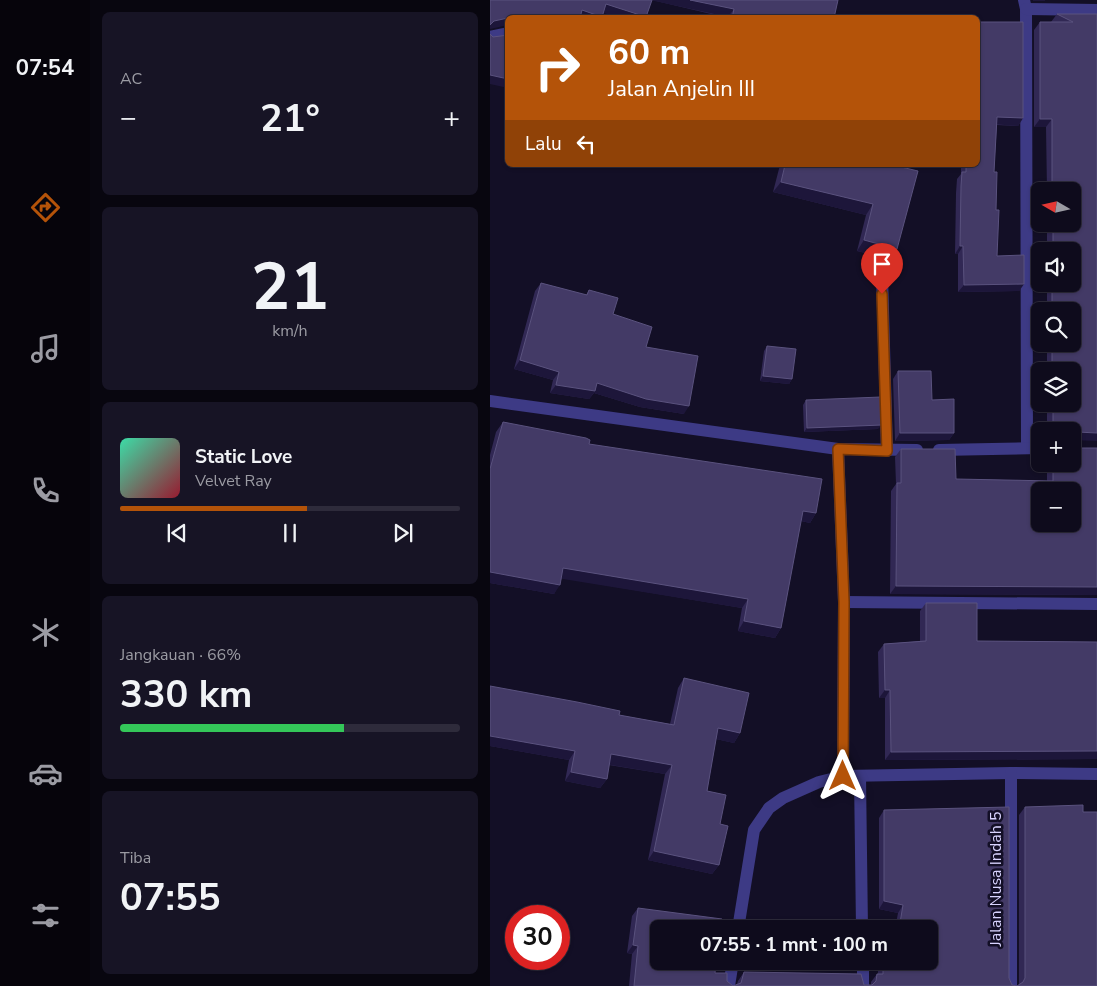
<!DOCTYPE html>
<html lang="id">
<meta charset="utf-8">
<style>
:root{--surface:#0e0b1c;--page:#171425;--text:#f1f3f6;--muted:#9b9ba3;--line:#2e2b3b;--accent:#b45309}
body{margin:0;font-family:"Nunito Sans",sans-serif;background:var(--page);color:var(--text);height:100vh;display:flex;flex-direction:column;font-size:19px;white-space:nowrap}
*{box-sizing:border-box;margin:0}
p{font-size:16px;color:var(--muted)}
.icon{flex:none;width:28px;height:28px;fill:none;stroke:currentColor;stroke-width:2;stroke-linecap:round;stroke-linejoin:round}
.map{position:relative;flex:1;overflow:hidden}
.side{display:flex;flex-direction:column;gap:12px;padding:12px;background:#08060f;width:400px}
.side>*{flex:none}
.banner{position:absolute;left:15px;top:15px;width:475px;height:152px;border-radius:8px;box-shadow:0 1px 4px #0004,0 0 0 1px var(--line);background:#b45309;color:#fff;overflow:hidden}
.needle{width:32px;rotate:279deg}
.buttons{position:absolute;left:541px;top:182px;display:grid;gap:10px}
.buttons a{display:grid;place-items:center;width:50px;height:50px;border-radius:8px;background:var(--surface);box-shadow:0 1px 4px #0004,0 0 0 1px var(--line);font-size:25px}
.speed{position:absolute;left:15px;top:905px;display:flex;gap:10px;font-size:25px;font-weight:700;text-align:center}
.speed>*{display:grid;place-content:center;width:65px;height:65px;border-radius:50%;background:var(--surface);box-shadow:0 1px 4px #0004,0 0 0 1px var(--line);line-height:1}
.speed .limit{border:8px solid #d22;background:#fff;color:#111}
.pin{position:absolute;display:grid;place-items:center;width:42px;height:42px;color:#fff;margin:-51px -21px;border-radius:50% 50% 50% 0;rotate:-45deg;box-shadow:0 0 5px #0007}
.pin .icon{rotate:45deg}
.me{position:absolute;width:55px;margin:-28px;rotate:0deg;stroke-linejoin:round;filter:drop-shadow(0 0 4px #0008)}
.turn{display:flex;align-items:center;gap:18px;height:105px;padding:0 20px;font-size:22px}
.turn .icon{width:65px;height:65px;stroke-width:2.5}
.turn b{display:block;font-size:35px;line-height:42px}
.then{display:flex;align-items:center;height:48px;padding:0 20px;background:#0003;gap:10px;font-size:19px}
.big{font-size:38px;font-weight:700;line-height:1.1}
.side .widget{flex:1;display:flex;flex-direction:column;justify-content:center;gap:8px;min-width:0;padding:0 18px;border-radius:8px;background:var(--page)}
.side .dial{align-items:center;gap:0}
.dial b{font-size:65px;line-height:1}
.song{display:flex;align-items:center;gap:15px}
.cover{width:60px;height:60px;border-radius:8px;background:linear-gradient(135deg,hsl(160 70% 55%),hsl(350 70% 35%))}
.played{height:5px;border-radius:2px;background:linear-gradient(90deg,var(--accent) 55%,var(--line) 55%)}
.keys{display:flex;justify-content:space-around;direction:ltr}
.heat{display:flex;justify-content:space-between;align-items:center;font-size:28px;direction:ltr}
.charge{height:8px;border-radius:4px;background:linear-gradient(90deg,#34c759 66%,var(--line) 0)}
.trip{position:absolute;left:160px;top:920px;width:288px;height:50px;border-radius:8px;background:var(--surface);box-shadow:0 1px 4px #0004,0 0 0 1px var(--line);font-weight:700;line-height:50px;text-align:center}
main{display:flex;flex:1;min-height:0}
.tab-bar{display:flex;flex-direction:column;width:90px;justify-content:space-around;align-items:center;background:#06040b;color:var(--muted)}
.tab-bar .icon{width:35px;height:35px}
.tab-bar .on{color:var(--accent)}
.tab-bar b{font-size:22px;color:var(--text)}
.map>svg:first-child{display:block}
</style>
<main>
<nav class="tab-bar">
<b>07:54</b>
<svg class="icon on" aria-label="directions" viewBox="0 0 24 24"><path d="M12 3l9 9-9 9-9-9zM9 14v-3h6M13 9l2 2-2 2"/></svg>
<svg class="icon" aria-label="music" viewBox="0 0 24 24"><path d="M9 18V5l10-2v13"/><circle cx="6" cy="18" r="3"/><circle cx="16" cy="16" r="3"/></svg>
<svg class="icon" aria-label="phone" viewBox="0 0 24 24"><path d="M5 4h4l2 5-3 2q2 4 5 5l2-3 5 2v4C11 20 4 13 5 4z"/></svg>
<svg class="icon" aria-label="climate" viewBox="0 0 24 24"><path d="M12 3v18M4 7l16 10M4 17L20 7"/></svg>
<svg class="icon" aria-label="car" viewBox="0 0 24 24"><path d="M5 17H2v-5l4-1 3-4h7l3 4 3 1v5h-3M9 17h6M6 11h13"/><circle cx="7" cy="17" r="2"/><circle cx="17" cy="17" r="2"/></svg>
<svg class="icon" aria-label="filters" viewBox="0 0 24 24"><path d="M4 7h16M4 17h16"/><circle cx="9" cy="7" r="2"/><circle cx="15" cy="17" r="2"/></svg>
</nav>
<section class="side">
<div class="widget"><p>AC</p>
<div class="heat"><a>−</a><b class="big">21°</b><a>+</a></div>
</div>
<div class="widget dial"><b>21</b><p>km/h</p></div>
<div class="widget">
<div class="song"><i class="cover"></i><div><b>Static Love</b><p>Velvet Ray</p></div></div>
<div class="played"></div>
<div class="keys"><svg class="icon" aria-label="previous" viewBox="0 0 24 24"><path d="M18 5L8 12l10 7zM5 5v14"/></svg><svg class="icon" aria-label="pause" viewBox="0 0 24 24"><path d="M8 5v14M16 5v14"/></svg><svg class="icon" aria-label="next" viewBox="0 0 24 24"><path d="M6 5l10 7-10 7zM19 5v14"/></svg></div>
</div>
<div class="widget"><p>Jangkauan · 66%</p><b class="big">330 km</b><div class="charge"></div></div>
<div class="widget"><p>Tiba</p><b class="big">07:55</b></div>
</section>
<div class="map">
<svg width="607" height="986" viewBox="0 0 607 986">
<rect width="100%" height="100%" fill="#130f26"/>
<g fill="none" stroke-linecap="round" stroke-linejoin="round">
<g stroke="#3d3a85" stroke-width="12">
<path d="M534,0l2,9 1,439"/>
<path d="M536,9l71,1"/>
<path d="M0,37l18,-4"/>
<path d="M392,275l5,176"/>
<path d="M0,401l348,48 79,1"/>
<path d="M348,449l6,153 -1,174"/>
<path d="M449,450l101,-2"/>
<path d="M354,602l253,2"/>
<path d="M370,776l2,153"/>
<path d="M248,929l16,-99 15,-22 14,-10 36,-16 24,-6 168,-3 86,1"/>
<path d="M373,961v25"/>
<path d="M239,986l4,-25"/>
<path d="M521,986v-213"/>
</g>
</g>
<g fill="#312854">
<path d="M0,0h348l-4,18h-106l-76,-18 -48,12 -2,6h-94v7z"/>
<path d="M567,14h40l-25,417h-25v-27h25v-33h-25v-27h25v-33h-25v-20h-12v-29l5,-7v29h32v-33h-25v-27h25v-33h-25l-1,-64h-12v-97l6,-8h11z"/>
<path d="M488,22l45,96 -5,8 -21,-1 -3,47 3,84 27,28 -5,7 -61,1v-38h-3l1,-61 1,-14 4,-5v-9h17z"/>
<path d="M290,165h113l4,84 -7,10 -33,-8 9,-36 -93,-23z"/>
<path d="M51,283l45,12 3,-5 57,57 38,67 -44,-7 -46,-14 -5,6 -39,-6 3,-13 -39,-11 21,-78z"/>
<path d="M277,346l25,33 -3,5 -29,-3 4,-30z"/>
<path d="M408,371l34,29 22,33 -5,7 -54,1 -2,-62z"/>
<path d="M316,400l72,29 -74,3 -1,-27z"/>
<path d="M13,422l86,22 227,69 -6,10 -9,-2 -20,107 -6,10 -37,-7 4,-23 -180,-30 -8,16 -64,-11v-128l6,-23z"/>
<path d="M411,449l55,30 91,2v-17h25l25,131 -207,-1 1,-103 5,-7 -1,-27z"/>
<path d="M436,603l51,38 120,1v117l-212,1v-62h-6l-1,-46 6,-8 36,-3v-30z"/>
<path d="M194,678l56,55 -6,10 -18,-4 -9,52 13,33 -1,41 -7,9 -64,-14 17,-86 -56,-9 -2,14 -7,9 -35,-7 4,-21 -79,-14 129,-31 51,9 8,-36z"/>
<path d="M535,807l58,5 14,174h-468l3,-32 -5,-1 5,-37 6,-8 77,65 18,13 4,-2 1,-3 6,-9 127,13v-3l6,-8h1v-13h51v-32h-34l3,-16 -19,-4v-91l5,-8 125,168 3,7 5,1 2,-1v-170z"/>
</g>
<g fill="#1d163a">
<path d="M160,0h40l44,9 -6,8z"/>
<rect x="543" y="0" width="12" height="1"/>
<path d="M116,4l40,14h-28l-17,-6z"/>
<path d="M92,10l20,7 -26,1z"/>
<path d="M18,18v7l-18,4v-4l4,-4z"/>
<path d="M0,75l18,4v9l-18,-4z"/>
<path d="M507,117l26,1 -5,8 -26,-2z"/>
<path d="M550,119h12l-6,8h-12z"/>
<path d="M291,182l92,22 -7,11 -93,-23z"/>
<path d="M374,240l33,9 -7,10 -33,-8z"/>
<path d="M470,246h3l-5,8h-3z"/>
<path d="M550,283v1h12l-5,7h-12z"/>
<path d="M534,284l-5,7 -61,1 6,-7z"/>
<path d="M30,360l39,12 -6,8 -39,-11z"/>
<path d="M273,376l29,3 -3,5 -29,-3z"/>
<path d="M107,383l92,23 -5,8 -44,-7 -46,-14 -5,6 -39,-6 6,-8z"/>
<path d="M392,425l-4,4 -74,3 3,-4z"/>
<path d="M587,432l20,1v8l-25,-1v-5z"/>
<path d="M410,433h54l-5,7 -54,1z"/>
<path d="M313,511l13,2 -6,10 -13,-3z"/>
<path d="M73,568l185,31 -6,9 -185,-30z"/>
<path d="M0,572l70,13 -6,9 -64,-11z"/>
<path d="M406,586l201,1v8l-207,-1z"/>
<path d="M254,621l37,7 -6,10 -37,-7z"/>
<path d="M395,690h5l-5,8h-6z"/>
<path d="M228,728l22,5 -6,10 -23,-5z"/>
<path d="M0,736l85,15 -6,9 -79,-14z"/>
<path d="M607,751v8l-212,1 6,-8z"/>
<path d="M121,754l61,11 -7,9 -60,-10z"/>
<path d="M81,772l36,7 -7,9 -35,-7z"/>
<path d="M164,851l65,14 -7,9 -64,-14z"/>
<path d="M394,901l19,4 -5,8 -19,-4z"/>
<path d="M143,945l5,1 -6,8 -5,-1z"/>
</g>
<g fill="#433a66" stroke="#5a527e" fill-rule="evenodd">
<path d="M0,0h162l-6,17 -40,-13 -4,13 -20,-7 -2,8h-72l-14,3 -4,4z"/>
<path d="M200,0h148l-4,18h-102l2,-9z"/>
<path d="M567,14h40v419l-20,-1 -5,3v-4h-19v-27h19v-33h-20v-27h20v-33h-20v-27h20v-33h-19v-27h19v-33h-20v-72h-12v-97h33z"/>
<path d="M488,22h45v96l-26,-1 -3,55h3l-1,38h3l-2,46 27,-1v29l-60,1 -1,-39h-3l1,-60 1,-14h4v-7h12z"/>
<path d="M0,34l3,3 15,-2v44l-18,-4z"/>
<path d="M295,165h108l25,6 -21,78 -33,-9 9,-36 -92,-22z"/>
<path d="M51,283l46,12 2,-5 29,8 -5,16 39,13 -6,20 52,9 -9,50 -43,-7 -49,-16 -2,8 -39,-6 3,-13 -39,-12z"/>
<path d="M277,346l29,3 -4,30 -29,-3z"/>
<path d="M408,371h33l1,29 22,-1v34h-54z"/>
<path d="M391,397l1,28 -75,3 -1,-28z"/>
<path d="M13,422l83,16 4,2 -1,4 233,35 -6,34 -13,-2 -22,117 -37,-7 4,-22 -185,-31 -3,17 -70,-13v-103z"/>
<path d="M582,445l5,3h20v139l-201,-1 1,-103h4v-34h54l1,30 97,2v-17h19zM550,491h32v33h-32z"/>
<path d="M436,603h51v38l120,1v109l-206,1 -1,-62h-5l-1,-46 42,-3z"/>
<path d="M194,678l65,15 -9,40 -22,-5 -11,63 19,4 -6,29 8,2 -9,39 -65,-14 18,-86 -61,-11 -4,25 -36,-7 4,-21 -85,-15v-50l87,16 43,9 -1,4 55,10z"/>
<path d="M593,805v7h14v174h-463l4,-40 -5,-1 5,-37 84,11 -1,10h-62v32h57l-1,12h12v8l6,5 8,-3 3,-11 117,2 3,11h8l4,-4 1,-7h6v-13h46v-32h-30l4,-24 -19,-4v-91l125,-3v171l3,7 5,1 6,-4 2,-4v-171z"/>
</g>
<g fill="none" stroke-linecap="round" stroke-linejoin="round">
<g stroke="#753606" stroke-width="12">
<path id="route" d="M353,776l1,-174 -6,-153 49,2 -5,-157"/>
</g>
<use href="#route" stroke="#b45309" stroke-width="9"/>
</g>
<g text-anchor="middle" stroke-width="5" stroke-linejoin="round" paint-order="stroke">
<g font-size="16" fill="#d9d4ff" stroke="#130f26">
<text transform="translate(505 879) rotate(-90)" y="6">Jalan Nusa Indah 5</text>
</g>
</g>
</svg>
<div class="buttons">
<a><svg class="needle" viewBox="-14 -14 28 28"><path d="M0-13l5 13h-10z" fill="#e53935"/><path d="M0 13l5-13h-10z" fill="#9b9ba3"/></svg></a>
<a><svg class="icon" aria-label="sound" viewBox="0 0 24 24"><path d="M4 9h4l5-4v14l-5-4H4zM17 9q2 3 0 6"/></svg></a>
<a><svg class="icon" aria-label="search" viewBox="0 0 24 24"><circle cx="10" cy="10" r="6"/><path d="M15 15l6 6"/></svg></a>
<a><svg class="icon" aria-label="layers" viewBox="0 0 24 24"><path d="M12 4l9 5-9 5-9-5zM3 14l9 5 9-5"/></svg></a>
<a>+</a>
<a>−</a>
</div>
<div class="speed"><div class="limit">30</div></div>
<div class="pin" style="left:392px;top:294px;background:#d93025"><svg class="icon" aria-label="arrive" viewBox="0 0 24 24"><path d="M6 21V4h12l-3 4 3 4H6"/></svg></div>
<svg class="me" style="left:353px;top:776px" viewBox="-20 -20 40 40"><path d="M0-17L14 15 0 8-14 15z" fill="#b45309" stroke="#fff" stroke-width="4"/></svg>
<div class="trip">07:55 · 1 mnt · 100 m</div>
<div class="banner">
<div class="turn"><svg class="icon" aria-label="right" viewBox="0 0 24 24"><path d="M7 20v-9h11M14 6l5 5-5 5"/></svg><div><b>60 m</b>Jalan Anjelin III</div></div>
<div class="then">Lalu<svg class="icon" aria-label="left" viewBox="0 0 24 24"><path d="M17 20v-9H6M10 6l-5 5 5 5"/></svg></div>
</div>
</div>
</main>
